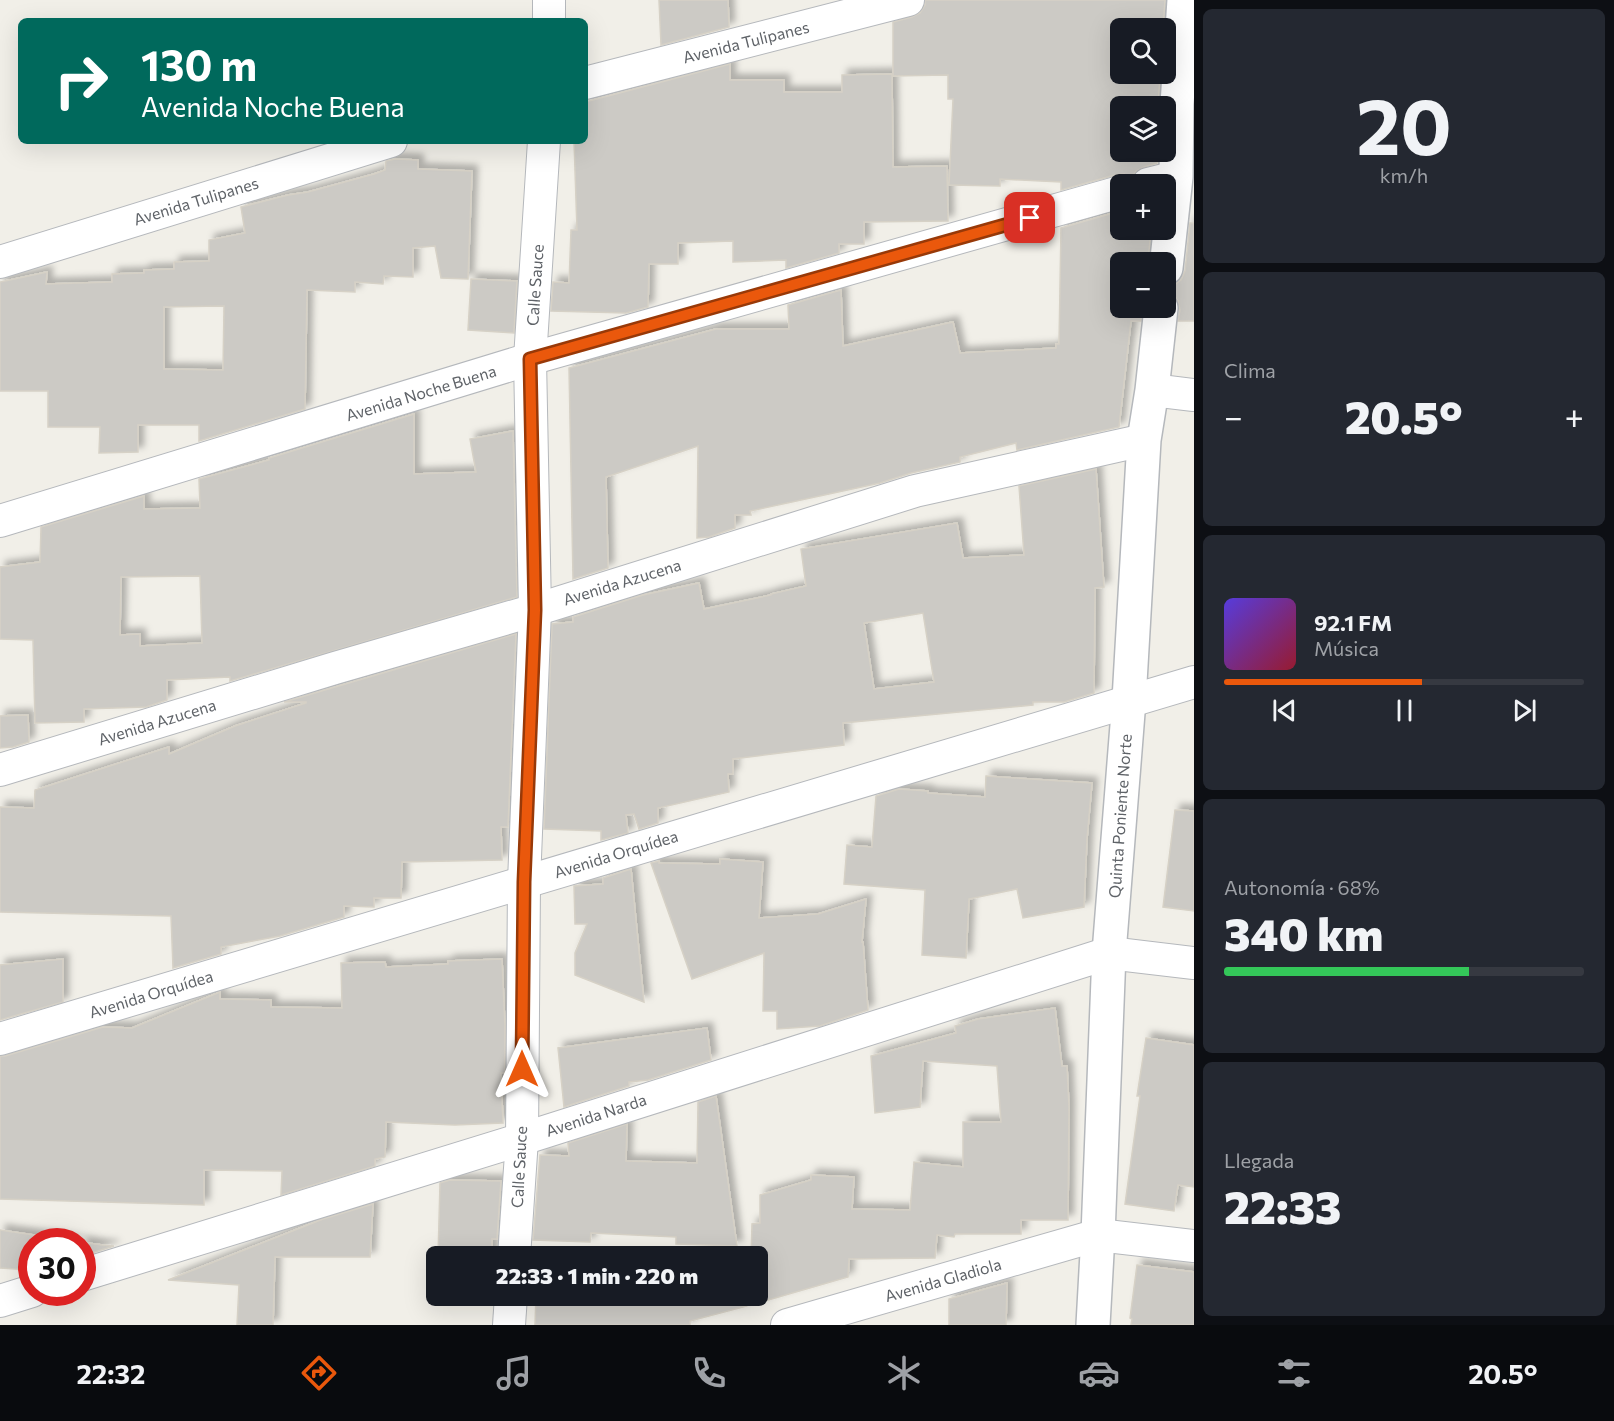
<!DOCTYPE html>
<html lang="es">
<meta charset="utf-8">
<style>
:root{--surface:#171b24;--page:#242831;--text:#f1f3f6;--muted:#9ea1a6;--line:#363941;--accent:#ea580c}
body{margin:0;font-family:Commissioner,sans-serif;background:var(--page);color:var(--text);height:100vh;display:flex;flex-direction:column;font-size:22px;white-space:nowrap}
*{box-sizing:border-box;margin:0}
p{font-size:20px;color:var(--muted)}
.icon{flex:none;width:33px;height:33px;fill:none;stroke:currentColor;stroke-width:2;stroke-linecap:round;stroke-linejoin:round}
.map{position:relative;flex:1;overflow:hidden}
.details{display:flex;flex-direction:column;gap:9px;padding:9px;background:#0d0f14;width:420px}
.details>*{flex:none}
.hud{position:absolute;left:18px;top:18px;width:570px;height:126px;border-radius:9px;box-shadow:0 6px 24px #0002;background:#00695c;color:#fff;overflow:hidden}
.fabs{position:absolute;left:1110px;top:18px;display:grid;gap:12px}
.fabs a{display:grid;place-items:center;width:66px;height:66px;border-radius:9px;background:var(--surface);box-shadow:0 6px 24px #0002;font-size:30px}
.speed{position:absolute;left:18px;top:1228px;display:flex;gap:12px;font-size:30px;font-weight:700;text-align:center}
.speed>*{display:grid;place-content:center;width:78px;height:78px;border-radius:50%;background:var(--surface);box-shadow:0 6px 24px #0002;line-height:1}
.speed .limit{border:9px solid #d22;background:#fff;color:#111}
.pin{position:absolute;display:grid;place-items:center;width:51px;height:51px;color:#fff;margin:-26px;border-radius:12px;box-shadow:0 3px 9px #0006}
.me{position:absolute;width:66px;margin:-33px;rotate:0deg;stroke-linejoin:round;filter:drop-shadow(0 0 4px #0008)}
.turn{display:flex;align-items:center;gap:21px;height:126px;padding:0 24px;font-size:27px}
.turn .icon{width:78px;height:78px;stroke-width:2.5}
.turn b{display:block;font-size:42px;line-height:51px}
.big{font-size:45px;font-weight:800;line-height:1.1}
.details .widget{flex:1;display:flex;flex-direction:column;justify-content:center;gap:9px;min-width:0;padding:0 21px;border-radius:9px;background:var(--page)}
.details .dial{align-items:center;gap:0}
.dial b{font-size:78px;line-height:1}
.song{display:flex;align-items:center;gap:18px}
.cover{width:72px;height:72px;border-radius:9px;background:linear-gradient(135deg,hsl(250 70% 55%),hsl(350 70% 35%))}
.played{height:6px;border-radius:3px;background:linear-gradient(90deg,var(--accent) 55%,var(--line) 55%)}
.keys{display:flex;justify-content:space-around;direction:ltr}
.heat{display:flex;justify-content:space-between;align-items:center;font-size:33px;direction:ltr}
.charge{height:9px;border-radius:4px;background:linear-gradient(90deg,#34c759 68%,var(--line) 0)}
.trip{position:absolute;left:426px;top:1246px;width:342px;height:60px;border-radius:9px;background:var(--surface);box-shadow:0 6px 24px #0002;font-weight:800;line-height:60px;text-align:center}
.tab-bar{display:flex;height:96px;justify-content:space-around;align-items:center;background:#090b0e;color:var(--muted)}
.tab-bar .icon{width:42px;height:42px}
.tab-bar .current{color:var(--accent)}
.tab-bar b{font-size:27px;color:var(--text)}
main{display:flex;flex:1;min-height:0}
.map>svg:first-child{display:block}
</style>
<main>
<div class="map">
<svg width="1194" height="1325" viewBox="0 0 1194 1325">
<defs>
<filter id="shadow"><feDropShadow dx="5.5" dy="-5.5" stdDeviation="3" flood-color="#0004"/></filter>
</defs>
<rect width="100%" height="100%" fill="#f1efe8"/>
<g fill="#cccac5" stroke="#d6d1c6" stroke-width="1.5" fill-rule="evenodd" filter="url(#shadow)">
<path d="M659,0h69l1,27 -68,18z"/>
<path d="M925,0h240l-2,28h-43v46h40l-2,32h-38v46h38l-1,11 -13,4 -8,4 -5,7 -7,-4 -9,1 -54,15v-8l-61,-3v7l-51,-1 4,-86h-5v-24l-55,1v-54l19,-5 8,-4 5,-8z"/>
<path d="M730,64v16h54v12h58v-17l50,-1 1,93 54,-1 1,55 -84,1v22h-25v9l-53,15v-8l-53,2v-21l-55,2v21h-29l-1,43 -22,6 -75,-2 2,-29 16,1 2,-53h6l-3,-89h11v-39z"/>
<path d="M395,159l23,1v9l54,2 -4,108 -27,-1 -6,-32 -22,2v29l-29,-1 -1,8 -28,-2v10l-48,-2 -2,119 -106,32v-16h-61v27l-39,1 1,-26h-52v-36h-48v-109l47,-10 -1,12 66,-2v-8l32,-1v-3l30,-1v-7l35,-1v-21l36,-7 -4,-26 47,-12 20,-3 66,-18 11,-4 1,-9zM224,306l-1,64 -59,-1v-62z"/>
<path d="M1120,211v19h31l-3,32h-28v46h22l-1,13h-10l-12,106 -102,23 -1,-7 -56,14v5l-49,11 -31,10 -130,28 1,4h-16v13l-26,9 -12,1 1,-92 -92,31 2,91 -35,11 -4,-211 147,-39h73l-1,-24 53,-15 2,56 110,-24 7,31 96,-5v-4h3l2,-116z"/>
<path d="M1190,223h4v98h-16l2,-11 -2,-9 -5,-8 -7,-3v-4l8,-1 7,-5 4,-9z"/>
<path d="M471,279l46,2 -3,52 -46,-3z"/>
<path d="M414,414v60l62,-2 -6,-33 43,-8 4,166 -287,84v-4l-63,3v20l-21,7 -62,2v13l-49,1 -2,-83 -33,-1v-72l40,-5 1,-35 103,-31v13l56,-1 -1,-29 70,-19v-2zM200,576l2,67 -62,3v-12l-20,1 1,-58z"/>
<path d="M1096,469l8,118 -9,1 -1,105 -30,9h-31v3l-190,18 1,22 -111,14v15h-5l1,18 -71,16v15l-19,6 -5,-15 -8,1 2,18 -27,7v-9l-57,-2 8,-205 21,-2v-5l70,-22 56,-12 5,26 67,-14v-1l35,-8 -5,-37 156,-26 6,35 61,-3 -5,-69zM923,613l11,69 -60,7 -10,-66z"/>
<path d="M516,634l-8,193h-7l1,33 -100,2 -1,36h-27v9l-30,-1v11l-64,19 -59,11v7l-48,14 -2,-52 -171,-4v-105l34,1 1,-18 134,-43v7l66,-28 71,-23v-1h-22z"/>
<path d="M28,715l1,27 -16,5 -13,1v-32z"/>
<path d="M986,776l106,7 -5,56 -3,68 -61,11 -6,-29 -48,10 -3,59 -44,-3 3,-65 -81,-6 3,-39 25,2 4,-51 23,-7 29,2v2l57,4z"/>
<path d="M1175,810l19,1v100l-31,-4z"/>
<path d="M720,859l43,3 -4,56 59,-4 48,-15 -4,43h1l5,68 -48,16 -43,3v-18h-14l1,-58 -72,26 -41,-116 8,-2v2l61,1z"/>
<path d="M631,869l13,133 -69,-27v-22l12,-29h-12l-1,-38 29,-2v-6z"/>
<path d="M63,959v43l-63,18v-55z"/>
<path d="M502,959l3,68v46h-4l2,50 -48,2 -69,-3 -1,35 -10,2v7l-94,29 1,-24 -78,-1v35l-204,-6v-143h5l98,-29 29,1 88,-36v7l51,1v7l71,1 -1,-45 44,-1 1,5 62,-3v-3z"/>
<path d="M1055,1008l7,58h5l2,41 -1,113h-47v14h-66l-1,3 -17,-2 -2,23 -86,1 -1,18 -97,28v-9h7v-39h-7l1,-33 8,-1v-28l51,-15v-5l43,2 -2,32 58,1 4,-48 49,5v-45h38l-4,-56 -74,-5 -3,46 -45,6 -4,-57 85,-23 -1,-7 23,-7z"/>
<path d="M707,1028l4,32 -63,20 -19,2v4l-65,21 -6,-59z"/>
<path d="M1146,1038l48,7v142l-16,-2 -4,26 -49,-7 15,-108h-3z"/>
<path d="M716,1096l21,150 -61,-2v-7l-85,-4 -1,9 -57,-2 7,-85 29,1 -1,-13 59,-19 -1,37 71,2 1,-61z"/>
<path d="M450,1180l51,1 -4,58h-5v18h-54l2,-74z"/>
<path d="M373,1204l-3,53h-95l-2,68h-36l2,-40 -71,-5 155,-61z"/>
<path d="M0,1230l102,15 12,1 -32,10v-14h-50v28l-32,-2z"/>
<path d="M1137,1265l57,7v53h-63l1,-6 -2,-1z"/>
<path d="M1007,1283l-1,42h-57v-26z"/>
<path d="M536,1296h210l1,10 -57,15v4h-155z"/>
</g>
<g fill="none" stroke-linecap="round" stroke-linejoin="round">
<g stroke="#b5b8bc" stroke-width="34">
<g id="minor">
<path d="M549,21v-21"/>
<path d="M585,83l323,-83"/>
<path d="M1148,184l28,-7"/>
<path d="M0,262l391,-121"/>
<path d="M1152,390l42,5"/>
<path d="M0,521l530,-162 590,-167"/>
<path d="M0,770l335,-102 200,-58 380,-119 229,-51"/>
<path d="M0,1039l1194,-357"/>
<path d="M514,1257l8,-118 2,-257 11,-272 -5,-251 14,-218"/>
<path d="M82,1275l440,-136 587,-186 85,10"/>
<path d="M0,1301l32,-10"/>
<path d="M509,1325l2,-29"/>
<path d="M787,1325l311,-90 96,11"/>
</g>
</g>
<g stroke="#b5b8bc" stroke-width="36">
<g id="tertiary">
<path d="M1166,268l10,-91 1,-73 7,-104"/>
<path d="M1093,1325l5,-90 11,-282 20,-253 15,-260 8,-50 9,-82"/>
</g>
</g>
<use href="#minor" stroke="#fff" stroke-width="32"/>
<use href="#tertiary" stroke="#fff" stroke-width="33"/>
</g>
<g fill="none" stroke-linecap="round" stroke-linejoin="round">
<g stroke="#983908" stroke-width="15">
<path id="route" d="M522,1069l2,-187 11,-272 -5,-251 500,-141"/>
</g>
<use href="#route" stroke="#ea580c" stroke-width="10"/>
</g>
<g text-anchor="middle" stroke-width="5" stroke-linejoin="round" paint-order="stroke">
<g font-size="16" fill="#5f6368" stroke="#fff">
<text transform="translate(746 42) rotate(-14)" y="6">Avenida Tulipanes</text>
<text transform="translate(196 201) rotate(-17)" y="6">Avenida Tulipanes</text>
<text transform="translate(535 285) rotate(-86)" y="6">Calle Sauce</text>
<text transform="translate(421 393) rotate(-17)" y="6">Avenida Noche Buena</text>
<text transform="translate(622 582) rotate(-17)" y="6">Avenida Azucena</text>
<text transform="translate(157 722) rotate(-17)" y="6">Avenida Azucena</text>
<text transform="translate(1120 816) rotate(-86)" y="6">Quinta Poniente Norte</text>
<text transform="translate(616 854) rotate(-17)" y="6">Avenida Orquídea</text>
<text transform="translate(151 994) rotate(-17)" y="6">Avenida Orquídea</text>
<text transform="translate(596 1115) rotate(-18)" y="6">Avenida Narda</text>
<text transform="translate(519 1167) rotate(-87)" y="6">Calle Sauce</text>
<text transform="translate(943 1280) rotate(-16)" y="6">Avenida Gladiola</text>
</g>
</g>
</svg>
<div class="fabs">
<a><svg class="icon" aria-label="search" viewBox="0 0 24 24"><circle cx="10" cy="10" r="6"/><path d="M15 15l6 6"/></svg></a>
<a><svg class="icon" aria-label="layers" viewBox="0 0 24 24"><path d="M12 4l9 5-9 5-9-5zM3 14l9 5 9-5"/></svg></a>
<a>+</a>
<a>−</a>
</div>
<div class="speed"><div class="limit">30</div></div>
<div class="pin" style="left:1030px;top:218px;background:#d93025"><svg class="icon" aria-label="arrive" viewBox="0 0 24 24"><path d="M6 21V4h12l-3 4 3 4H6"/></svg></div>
<svg class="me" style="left:522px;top:1069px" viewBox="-20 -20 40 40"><path d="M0-17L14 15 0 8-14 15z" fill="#ea580c" stroke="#fff" stroke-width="4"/></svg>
<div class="trip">22:33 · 1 min · 220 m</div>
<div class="hud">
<div class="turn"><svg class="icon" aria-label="right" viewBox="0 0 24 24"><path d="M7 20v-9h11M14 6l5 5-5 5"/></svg><div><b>130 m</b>Avenida Noche Buena</div></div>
</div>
</div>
<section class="details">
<div class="widget dial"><b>20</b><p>km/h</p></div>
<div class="widget"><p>Clima</p>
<div class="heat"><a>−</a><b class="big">20.5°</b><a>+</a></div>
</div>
<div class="widget">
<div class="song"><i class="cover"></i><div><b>92.1 FM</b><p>Música</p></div></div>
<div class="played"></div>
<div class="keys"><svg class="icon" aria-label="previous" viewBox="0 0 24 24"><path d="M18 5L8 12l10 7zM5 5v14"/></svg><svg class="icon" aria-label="pause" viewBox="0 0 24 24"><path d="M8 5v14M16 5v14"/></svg><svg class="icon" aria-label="next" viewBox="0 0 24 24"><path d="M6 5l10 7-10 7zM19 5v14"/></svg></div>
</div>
<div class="widget"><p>Autonomía · 68%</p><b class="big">340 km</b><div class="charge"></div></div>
<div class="widget"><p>Llegada</p><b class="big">22:33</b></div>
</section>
</main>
<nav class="tab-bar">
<b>22:32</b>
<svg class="icon current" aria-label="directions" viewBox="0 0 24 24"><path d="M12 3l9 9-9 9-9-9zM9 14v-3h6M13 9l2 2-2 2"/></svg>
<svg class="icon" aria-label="music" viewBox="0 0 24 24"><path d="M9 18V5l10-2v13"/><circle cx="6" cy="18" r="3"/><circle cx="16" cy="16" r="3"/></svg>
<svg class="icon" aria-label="phone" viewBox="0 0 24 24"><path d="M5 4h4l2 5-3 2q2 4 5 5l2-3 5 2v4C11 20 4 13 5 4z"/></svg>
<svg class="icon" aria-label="climate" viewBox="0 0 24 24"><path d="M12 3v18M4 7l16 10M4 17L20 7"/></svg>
<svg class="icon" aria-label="car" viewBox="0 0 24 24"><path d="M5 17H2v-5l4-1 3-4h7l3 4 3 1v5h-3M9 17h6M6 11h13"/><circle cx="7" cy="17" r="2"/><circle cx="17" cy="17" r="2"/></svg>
<svg class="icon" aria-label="filters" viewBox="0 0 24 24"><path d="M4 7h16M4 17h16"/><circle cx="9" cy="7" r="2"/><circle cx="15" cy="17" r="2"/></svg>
<b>20.5°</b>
</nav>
